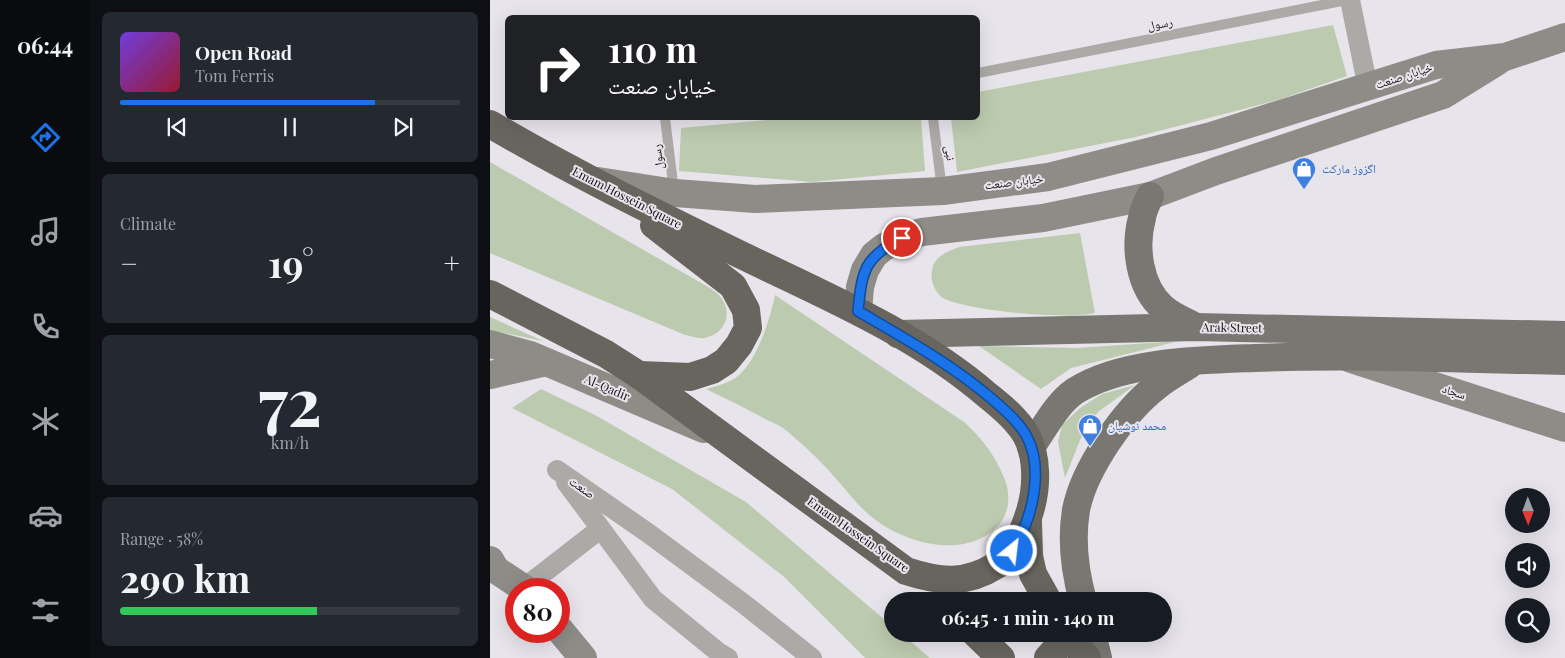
<!DOCTYPE html>
<meta charset="utf-8">
<style>
:root{--surface:#171b24;--page:#242831;--text:#f1f3f6;--muted:#9ea1a6;--line:#363941;--accent:#1a73e8}
body{margin:0;font-family:"Playfair Display","Noto Naskh Arabic",serif;background:var(--page);color:var(--text);height:100vh;display:flex;flex-direction:column;font-size:19px;white-space:nowrap}
*{box-sizing:border-box;margin:0}
p{font-size:16px;color:var(--muted)}
.icon{flex:none;width:28px;height:28px;fill:none;stroke:currentColor;stroke-width:2;stroke-linecap:round;stroke-linejoin:round}
.map{position:relative;flex:1;overflow:hidden}
.details{display:flex;flex-direction:column;gap:12px;padding:12px;background:#0d0f14;width:400px}
.details>*{flex:none}
.hud{position:absolute;left:15px;top:15px;width:475px;height:105px;border-radius:8px;box-shadow:0 5px 20px #0002;background:#202124;color:#fff;overflow:hidden}
.needle{width:32px;rotate:179deg}
.fabs{position:absolute;left:1015px;top:488px;display:grid;gap:10px}
.fabs a{display:grid;place-items:center;width:45px;height:45px;border-radius:50%;background:var(--surface);box-shadow:0 5px 20px #0002;font-size:25px}
.speed{position:absolute;left:15px;top:578px;display:flex;gap:10px;font-size:25px;font-weight:700;text-align:center}
.speed>*{display:grid;place-content:center;width:65px;height:65px;border-radius:50%;background:var(--surface);box-shadow:0 5px 20px #0002;line-height:1}
.speed .limit{border:8px solid #d22;background:#fff;color:#111}
.pin{position:absolute;display:grid;place-items:center;width:42px;height:42px;color:#fff;margin:-21px;border:2px solid #fff;border-radius:50%;box-shadow:0 1px 5px #0007}
.me{position:absolute;width:55px;margin:-28px;rotate:29deg;stroke-linejoin:round;filter:drop-shadow(0 0 4px #0008)}
.turn{display:flex;align-items:center;gap:18px;height:105px;padding:0 20px;font-size:22px}
.turn .icon{width:65px;height:65px;stroke-width:2.5}
.turn b{display:block;font-size:35px;line-height:42px}
.big{font-size:38px;font-weight:700;line-height:1.1}
.details .widget{flex:1;display:flex;flex-direction:column;justify-content:center;gap:8px;min-width:0;padding:0 18px;border-radius:8px;background:var(--page)}
.details .dial{align-items:center;gap:0}
.dial b{font-size:65px;line-height:1}
.song{display:flex;align-items:center;gap:15px}
.cover{width:60px;height:60px;border-radius:8px;background:linear-gradient(135deg,hsl(260 70% 55%),hsl(350 70% 35%))}
.played{height:5px;border-radius:2px;background:linear-gradient(90deg,var(--accent) 75%,var(--line) 75%)}
.keys{display:flex;justify-content:space-around;direction:ltr}
.heat{display:flex;justify-content:space-between;align-items:center;font-size:28px;direction:ltr}
.charge{height:8px;border-radius:4px;background:linear-gradient(90deg,#34c759 58%,var(--line) 0)}
.trip{position:absolute;left:394px;top:592px;width:288px;height:50px;border-radius:25px;background:var(--surface);box-shadow:0 5px 20px #0002;font-weight:700;line-height:50px;text-align:center}
main{display:flex;flex:1;min-height:0}
.tabs{display:flex;flex-direction:column;width:90px;justify-content:space-around;align-items:center;background:#090b0e;color:var(--muted)}
.tabs .icon{width:35px;height:35px}
.tabs .current{color:var(--accent)}
.tabs b{font-size:22px;color:var(--text)}
.map>svg:first-child{display:block}
</style>
<main>
<nav class="tabs">
<b>06:44</b>
<svg class="icon current" aria-label="directions" viewBox="0 0 24 24"><path d="M12 3l9 9-9 9-9-9zM9 14v-3h6M13 9l2 2-2 2"/></svg>
<svg class="icon" aria-label="music" viewBox="0 0 24 24"><path d="M9 18V5l10-2v13"/><circle cx="6" cy="18" r="3"/><circle cx="16" cy="16" r="3"/></svg>
<svg class="icon" aria-label="phone" viewBox="0 0 24 24"><path d="M5 4h4l2 5-3 2q2 4 5 5l2-3 5 2v4C11 20 4 13 5 4z"/></svg>
<svg class="icon" aria-label="climate" viewBox="0 0 24 24"><path d="M12 3v18M4 7l16 10M4 17L20 7"/></svg>
<svg class="icon" aria-label="car" viewBox="0 0 24 24"><path d="M5 17H2v-5l4-1 3-4h7l3 4 3 1v5h-3M9 17h6M6 11h13"/><circle cx="7" cy="17" r="2"/><circle cx="17" cy="17" r="2"/></svg>
<svg class="icon" aria-label="filters" viewBox="0 0 24 24"><path d="M4 7h16M4 17h16"/><circle cx="9" cy="7" r="2"/><circle cx="15" cy="17" r="2"/></svg>
</nav>
<section class="details">
<div class="widget">
<div class="song"><i class="cover"></i><div><b>Open Road</b><p>Tom Ferris</p></div></div>
<div class="played"></div>
<div class="keys"><svg class="icon" aria-label="previous" viewBox="0 0 24 24"><path d="M18 5L8 12l10 7zM5 5v14"/></svg><svg class="icon" aria-label="pause" viewBox="0 0 24 24"><path d="M8 5v14M16 5v14"/></svg><svg class="icon" aria-label="next" viewBox="0 0 24 24"><path d="M6 5l10 7-10 7zM19 5v14"/></svg></div>
</div>
<div class="widget"><p>Climate</p>
<div class="heat"><a>−</a><b class="big">19°</b><a>+</a></div>
</div>
<div class="widget dial"><b>72</b><p>km/h</p></div>
<div class="widget"><p>Range · 58%</p><b class="big">290 km</b><div class="charge"></div></div>
</section>
<div class="map">
<svg width="1075" height="658" viewBox="0 0 1075 658">
<rect width="100%" height="100%" fill="#e8e4ec"/>
<g fill="#bccaaf">
<path d="M843,25l14,51 -69,24 -142,37 -179,35 -6,-54h27v-26z"/>
<path d="M299,118h132l4,53 -113,11 -133,-11 2,-43z"/>
<path d="M0,162l220,126c4,3 9,6 12,11 11,16 2,35 -17,39 -6,1 -14,-2 -20,-3l-195,-82z"/>
<path d="M590,233l15,80c-26,7 -128,-2 -152,-15 -8,-5 -13,-18 -11,-27 2,-15 15,-19 27,-24z"/>
<path d="M285,295l189,127c19,17 32,35 41,58 6,15 4,35 -7,46 -35,36 -100,16 -132,-14 -12,-11 -23,-26 -35,-39 -13,-15 -29,-29 -44,-42 -6,-5 -13,-8 -20,-11 -20,-11 -40,-21 -61,-31 11,-3 23,-6 32,-13 20,-17 32,-57 37,-81z"/>
<path d="M0,317l53,24 -53,-11z"/>
<path d="M689,341l-108,27 -30,21 -62,-43 97,2z"/>
<path d="M645,385l-37,27 -16,23 -17,43 -7,-36 4,-17 18,-17 22,-14z"/>
<path d="M51,389l54,26 151,87 146,124v8h10l28,24h-65l-82,-82 -111,-87 -160,-81z"/>
</g>
<g fill="none" stroke-linecap="round" stroke-linejoin="round">
<g stroke="#abaaa6" stroke-width="10">
<path d="M488,73l369,-73"/>
<path d="M175,118l9,73"/>
<path d="M443,118l9,72"/>
</g>
<g stroke="#abaaa6" stroke-width="20">
<path d="M860,0l18,88"/>
<path d="M67,470l91,63 96,71 68,54"/>
<path d="M76,482l87,117 65,53 10,6"/>
<path d="M34,588l76,-59"/>
</g>
<g stroke="#8e8c87" stroke-width="28">
<path d="M108,181l77,12 80,6 188,-8 105,-14 163,-41 225,-71 69,-8 60,-20"/>
<path d="M368,311l2,-24 5,-17 9,-15 10,-8 18,-9 20,-6 121,-14 107,-22 66,-25 227,-76 55,-34"/>
<path d="M0,344l40,11 174,74"/>
<path d="M861,359l214,69"/>
<path d="M0,375l56,-13"/>
<path d="M0,560l6,10 29,19"/>
<path d="M69,629l24,29"/>
</g>
<g stroke="#797771" stroke-width="28">
<path d="M660,196c-3,7 -7,14 -8,22 -8,29 -3,69 21,90 9,8 22,13 33,19"/>
<path d="M408,334l298,-7 369,8"/>
<path d="M541,447c13,-18 25,-43 44,-56 47,-30 126,-31 180,-33 103,-4 207,1 310,3"/>
<path d="M593,601c-8,-29 -12,-61 -7,-91 8,-41 48,-99 81,-124 10,-8 21,-14 32,-21"/>
<path d="M602,634l6,24"/>
</g>
<g stroke="#68655e" stroke-width="28">
<path d="M0,124c80,47 163,88 245,128 86,42 179,80 252,143 14,11 30,24 39,40 12,22 11,53 4,76 -6,20 -15,42 -33,54 -32,20 -57,17 -91,6l-267,-196 -33,-21 -116,-60"/>
<path d="M149,375l51,2 22,-7 14,-9 13,-16 9,-17 -2,-18 -13,-24 -79,-61"/>
<path d="M538,522l1,34 4,18 15,27"/>
<path d="M486,634l25,24"/>
<path d="M575,634l22,24"/>
<path d="M558,658l19,-21"/>
</g>
</g>
<g fill="none" stroke-linecap="round" stroke-linejoin="round">
<g stroke="#114b97" stroke-width="12">
<path id="route" d="M412,238c-38,19 -40,33 -44,73 46,27 93,53 134,88 12,10 26,22 34,36 19,34 6,86 -14,116"/>
</g>
<use href="#route" stroke="#1a73e8" stroke-width="9"/>
</g>
<defs>
<g id="shop-pin" transform="scale(1.25)"><path d="M0 17L-7.5 6A9.5 9.5 0 1 1 7.5 6Z" fill="#3f7fe0" stroke="#e8e4ec"/><path d="M-5-2.5h2.3a2.7 3.5 0 0 1 5.4 0H5L5.5 6h-11ZM-1.5-2.5h3a1.5 2.3 0 0 0-3 0Z" fill="#fff"/></g>
</defs>
<g fill-rule="evenodd">
<use href="#shop-pin" x="814" y="169"/>
<use href="#shop-pin" x="600" y="426"/>
</g>
<g text-anchor="middle" stroke-width="4" stroke-linejoin="round" paint-order="stroke">
<g font-size="12" fill="#121114" stroke="#e8e4ec">
<text transform="translate(670 24) rotate(-11)" y="4">رسول</text>
<text transform="translate(914 76) rotate(-18)" y="4">خیابان صنعت</text>
<text transform="translate(460 153) rotate(83)" y="4">نبی</text>
<text transform="translate(168 157) rotate(-97)" y="4">رسول</text>
<text transform="translate(524 182) rotate(-7)" y="4">خیابان صنعت</text>
<text transform="translate(137 198) rotate(27)" y="4">Emam Hossein Square</text>
<text transform="translate(742 328) rotate(1)" y="4">Arak Street</text>
<text transform="translate(117 388) rotate(23)" y="4">Al-Qadir</text>
<text transform="translate(964 392) rotate(18)" y="4">سجاد</text>
<text transform="translate(92 488) rotate(35)" y="4">صنعت</text>
<text transform="translate(368 535) rotate(35)" y="4">Emam Hossein Square</text>
</g>
<g font-size="12" fill="#366cbe" stroke="#e8e4ec" text-anchor="start">
<text x="832" y="173">اگزوز مارکت</text>
<text x="618" y="430">محمد نوشیان</text>
</g>
</g>
</svg>
<div class="fabs">
<a><svg class="needle" viewBox="-14 -14 28 28"><path d="M0-13l5 13h-10z" fill="#e53935"/><path d="M0 13l5-13h-10z" fill="#9ea1a6"/></svg></a>
<a><svg class="icon" aria-label="sound" viewBox="0 0 24 24"><path d="M4 9h4l5-4v14l-5-4H4zM17 9q2 3 0 6"/></svg></a>
<a><svg class="icon" aria-label="search" viewBox="0 0 24 24"><circle cx="10" cy="10" r="6"/><path d="M15 15l6 6"/></svg></a>
</div>
<div class="speed"><div class="limit">80</div></div>
<div class="pin" style="left:412px;top:238px;background:#d93025"><svg class="icon" aria-label="arrive" viewBox="0 0 24 24"><path d="M6 21V4h12l-3 4 3 4H6"/></svg></div>
<svg class="me" style="left:522px;top:551px" viewBox="-20 -20 40 40"><circle r="17" fill="#1a73e8" stroke="#fff" stroke-width="3"/><path d="M0-11L8 9 0 5-8 9z" fill="#fff"/></svg>
<div class="trip">06:45 · 1 min · 140 m</div>
<div class="hud">
<div class="turn"><svg class="icon" aria-label="right" viewBox="0 0 24 24"><path d="M7 20v-9h11M14 6l5 5-5 5"/></svg><div><b>110 m</b>خیابان صنعت</div></div>
</div>
</div>
</main>
